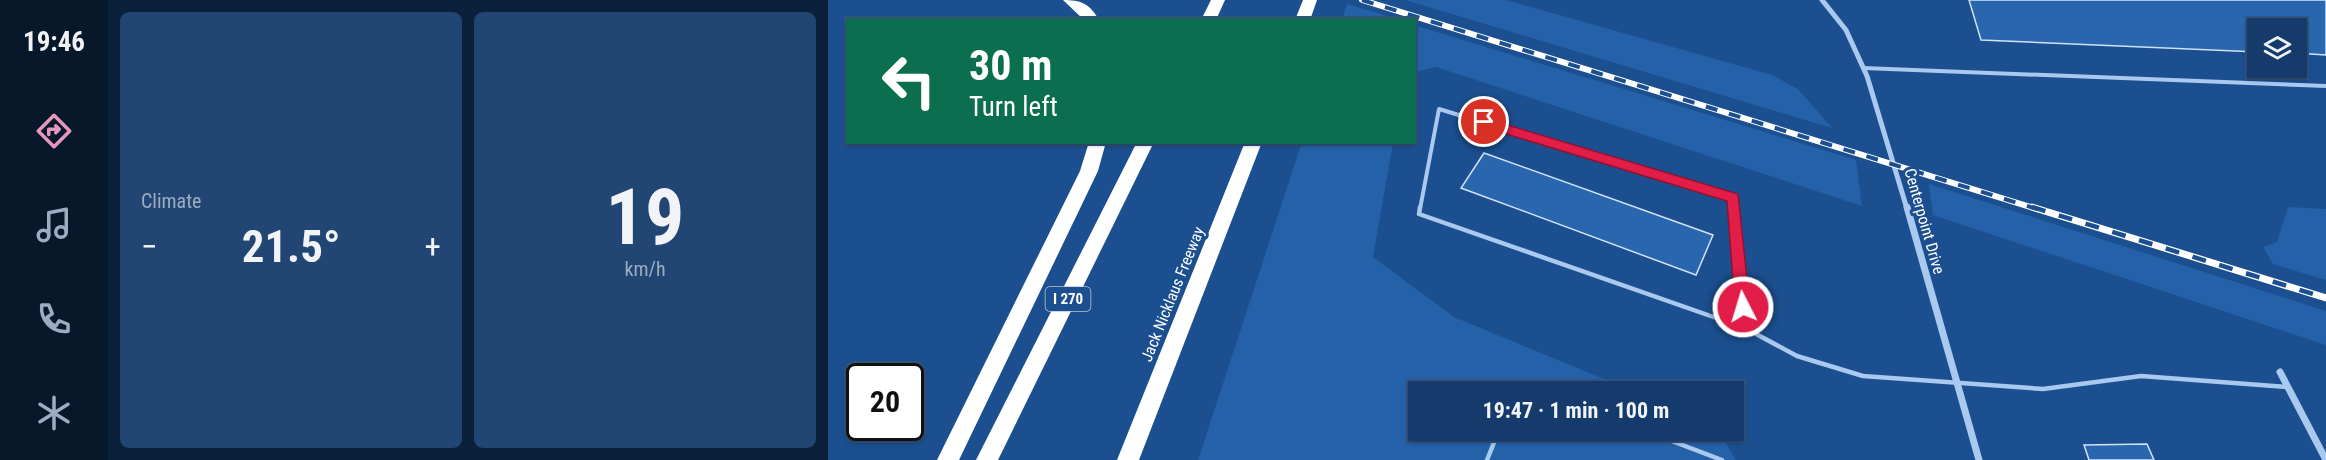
<!DOCTYPE html>
<meta charset="utf-8">
<style>
:root{--surface:#143b6b;--page:#214673;--text:#f1f3f6;--muted:#9dadc1;--line:#33557e;--accent:#e797bd}
body{margin:0;font-family:"Roboto Condensed",sans-serif;background:var(--page);color:var(--text);height:100vh;display:flex;flex-direction:column;font-size:22px;white-space:nowrap}
*{box-sizing:border-box;margin:0}
p{font-size:20px;color:var(--muted)}
.icon{flex:none;width:33px;height:33px;fill:none;stroke:currentColor;stroke-width:2;stroke-linecap:round;stroke-linejoin:round}
.map{position:relative;flex:1;overflow:hidden}
.panel{display:flex;flex-direction:column;gap:12px;padding:12px;background:#0b203b;width:720px}
.panel>*{flex:none}
.hud{position:absolute;left:18px;top:18px;width:570px;height:126px;border-radius:0px;box-shadow:0 2px 4px #0004,0 0 0 2px var(--line);background:#0b6e4f;color:#fff;overflow:hidden}
.fabs{position:absolute;left:1419px;top:18px;display:grid;gap:12px}
.fabs a{display:grid;place-items:center;width:60px;height:60px;border-radius:0px;background:var(--surface);box-shadow:0 2px 4px #0004,0 0 0 2px var(--line);font-size:30px}
.speed{position:absolute;left:18px;top:363px;display:flex;gap:12px;font-size:30px;font-weight:700;text-align:center}
.speed>*{display:grid;place-content:center;width:78px;height:78px;border-radius:50%;background:var(--surface);box-shadow:0 2px 4px #0004,0 0 0 2px var(--line);line-height:1}
.speed .limit{border:3px solid #111;border-radius:9px;background:#fff;color:#111}
.pin{position:absolute;display:grid;place-items:center;width:51px;height:51px;color:#fff;margin:-26px;border:3px solid #fff;border-radius:50%;box-shadow:0 2px 6px #0007}
.me{position:absolute;width:66px;margin:-33px;rotate:355deg;stroke-linejoin:round;filter:drop-shadow(0 0 4px #0008)}
.turn{display:flex;align-items:center;gap:21px;height:126px;padding:0 24px;font-size:27px}
.turn .icon{width:78px;height:78px;stroke-width:2.5}
.turn b{display:block;font-size:42px;line-height:51px}
.big{font-size:45px;font-weight:700;line-height:1.1}
.panel .tile{flex:1;display:flex;flex-direction:column;justify-content:center;gap:9px;min-width:0;padding:0 21px;border-radius:9px;background:var(--page)}
.panel .dial{align-items:center;gap:0}
.dial b{font-size:78px;line-height:1}
.heat{display:flex;justify-content:space-between;align-items:center;font-size:33px;direction:ltr}
.panel .tiles{flex:1;display:grid;gap:12px;grid-template-columns:repeat(2,1fr)}
.trip{position:absolute;left:580px;top:381px;width:336px;height:60px;border-radius:0px;background:var(--surface);box-shadow:0 2px 4px #0004,0 0 0 2px var(--line);font-weight:700;line-height:60px;text-align:center}
main{display:flex;flex:1;min-height:0}
.menu{display:flex;flex-direction:column;width:108px;justify-content:space-around;align-items:center;background:#08182b;color:var(--muted)}
.menu .icon{width:42px;height:42px}
.menu .on{color:var(--accent)}
.menu b{font-size:27px;color:var(--text)}
.map>svg:first-child{display:block}
</style>
<main>
<nav class="menu">
<b>19:46</b>
<svg class="icon on" aria-label="directions" viewBox="0 0 24 24"><path d="M12 3l9 9-9 9-9-9zM9 14v-3h6M13 9l2 2-2 2"/></svg>
<svg class="icon" aria-label="music" viewBox="0 0 24 24"><path d="M9 18V5l10-2v13"/><circle cx="6" cy="18" r="3"/><circle cx="16" cy="16" r="3"/></svg>
<svg class="icon" aria-label="phone" viewBox="0 0 24 24"><path d="M5 4h4l2 5-3 2q2 4 5 5l2-3 5 2v4C11 20 4 13 5 4z"/></svg>
<svg class="icon" aria-label="climate" viewBox="0 0 24 24"><path d="M12 3v18M4 7l16 10M4 17L20 7"/></svg>
</nav>
<section class="panel">
<div class="tiles">
<div class="tile"><p>Climate</p>
<div class="heat"><a>−</a><b class="big">21.5°</b><a>+</a></div>
</div>
<div class="tile dial"><b>19</b><p>km/h</p></div>
</div>
</section>
<div class="map">
<svg width="1498" height="460" viewBox="0 0 1498 460">
<rect width="100%" height="100%" fill="#1b4f8f"/>
<g fill="#2461a8">
<path d="M577,0h101l266,75 26,14 34,39z"/>
<path d="M519,4l51,15h-56z"/>
<path d="M586,25l442,135 6,46 -426,-139 -21,5z"/>
<path d="M474,142l91,1 -20,114 81,60 179,74 -214,1v38l300,1 17,29h-538z"/>
<path d="M1101,184l397,127v34l-393,-130z"/>
<path d="M1460,207l38,2v71l-53,-16 -10,-17 14,-5z"/>
</g>
<g fill="#2a66ad" stroke="#cfe3fa" stroke-width="1.5">
<path d="M1141,0h357v55l-30,-2v-25h-38v24l-277,-12z"/>
<path d="M656,153l229,82 -17,40 -235,-87z"/>
<path d="M1319,444l7,16h-65l-5,-15z"/>
</g>
<g fill="none" stroke-linecap="round" stroke-linejoin="round">
<g stroke="#a9c9ee" stroke-width="4">
<path d="M1035,68l463,18"/>
<path d="M592,209l19,-100 294,89 1,11"/>
</g>
<g stroke="#a9c9ee" stroke-width="4.5">
<path d="M592,207l-1,7 326,114"/>
<path d="M906,207l11,121"/>
<path d="M917,328l52,28 66,20 180,13 98,-13 146,11"/>
<path d="M688,392l3,-8 20,8"/>
<path d="M815,430l79,30"/>
<path d="M659,460l12,-30"/>
</g>
<path stroke="#a9c9ee" stroke-width="5" d="M994,0l24,30 21,46 40,133"/>
<g stroke="#a9c9ee" stroke-width="7">
<path d="M1079,207l72,253"/>
<path d="M1452,372l46,88"/>
</g>
<g fill="#fff" fill-rule="evenodd">
<path d="M235,0c18,0 26,3 36,20h-15z"/>
<path d="M383,0h14l-9,20h-15z"/>
<path d="M475,0h14l-7,20h-15z"/>
<path d="M261,142h17l-8,29 -139,289h-22l143,-289z"/>
<path d="M309,142h17l-156,318h-22z"/>
<path d="M417,142h17l-123,318h-22z"/>
</g>
<g stroke="#fff" stroke-width="6">
<path id="rail-far1" d="M534,0l675,209"/>
</g>
<g stroke="#fff" stroke-width="7">
<path id="rail" d="M1204,207l294,91"/>
</g>
<use href="#rail-far1" stroke="#1b4f8f" stroke-width="4" stroke-dasharray="12" stroke-linecap="butt"/>
<use href="#rail" stroke="#1b4f8f" stroke-width="4.5" stroke-dasharray="14" stroke-linecap="butt"/>
</g>
<path fill="#e11d48" stroke="#92132f" stroke-width="1.5" d="M656,118l254,76 12,113 -2,4 -5,2 -5,-2 -3,-4 -8,-106 -247,-75 -2,-4z"/>
<g text-anchor="middle" stroke-width="6" stroke-linejoin="round" paint-order="stroke">
<rect fill="#1b4f8f" stroke="#bbcadd" stroke-width="1.5" x="217.5" y="287" width="45" height="24" rx="4.5"/>
<g font-size="15" font-weight="bold" fill="#fff">
<text x="240" y="304">I 270</text>
</g>
<g font-size="16" fill="#fff" stroke="#1b4f8f">
<text transform="translate(1097 221) rotate(74)" y="6">Centerpoint Drive</text>
<text transform="translate(344 294) rotate(-68)" y="6">Jack Nicklaus Freeway</text>
</g>
</g>
</svg>
<div class="fabs">
<a><svg class="icon" aria-label="layers" viewBox="0 0 24 24"><path d="M12 4l9 5-9 5-9-5zM3 14l9 5 9-5"/></svg></a>
</div>
<div class="speed"><div class="limit">20</div></div>
<div class="pin" style="left:656px;top:122px;background:#d93025"><svg class="icon" aria-label="arrive" viewBox="0 0 24 24"><path d="M6 21V4h12l-3 4 3 4H6"/></svg></div>
<svg class="me" style="left:915px;top:307px" viewBox="-20 -20 40 40"><circle r="17" fill="#e11d48" stroke="#fff" stroke-width="3"/><path d="M0-11L8 9 0 5-8 9z" fill="#fff"/></svg>
<div class="trip">19:47 · 1 min · 100 m</div>
<div class="hud">
<div class="turn"><svg class="icon" aria-label="left" viewBox="0 0 24 24"><path d="M17 20v-9H6M10 6l-5 5 5 5"/></svg><div><b>30 m</b>Turn left</div></div>
</div>
</div>
</main>
